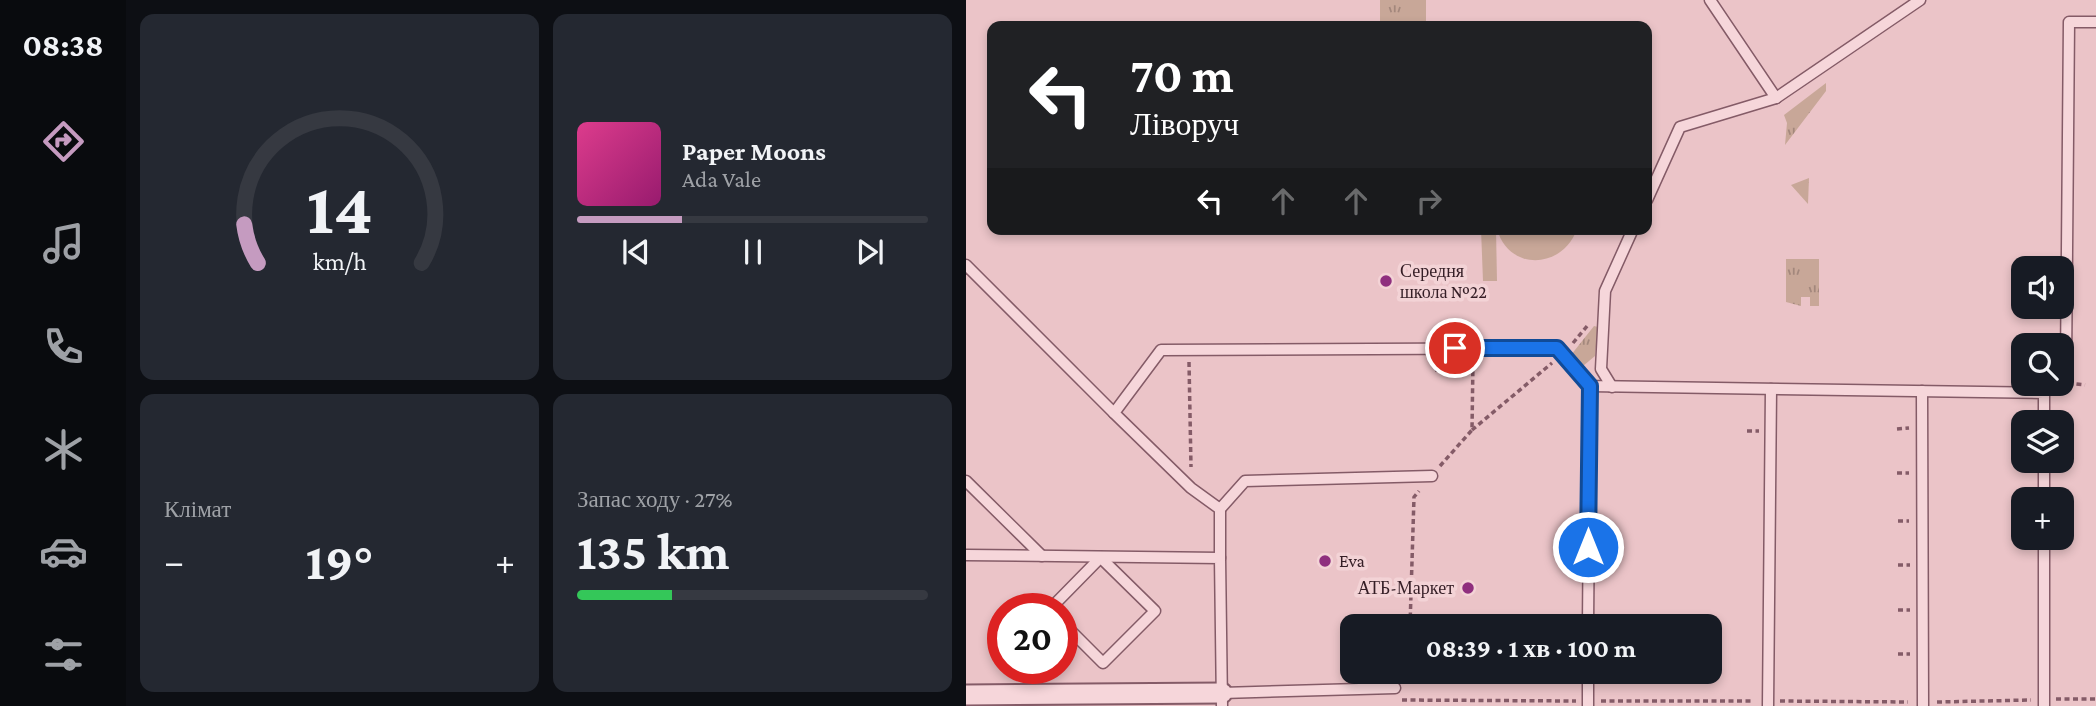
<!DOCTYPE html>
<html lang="uk">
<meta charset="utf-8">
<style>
:root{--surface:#171b24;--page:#242831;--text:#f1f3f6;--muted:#9ea1a6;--line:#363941;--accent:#c59bc0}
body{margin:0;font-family:"Crimson Pro",serif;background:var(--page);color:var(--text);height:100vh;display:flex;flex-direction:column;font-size:26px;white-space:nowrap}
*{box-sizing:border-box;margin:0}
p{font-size:23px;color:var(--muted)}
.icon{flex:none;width:38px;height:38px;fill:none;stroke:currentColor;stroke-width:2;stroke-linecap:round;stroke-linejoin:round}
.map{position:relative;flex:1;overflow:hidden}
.sheet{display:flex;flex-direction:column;gap:14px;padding:14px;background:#0d0f14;width:840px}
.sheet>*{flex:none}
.guide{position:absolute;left:21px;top:21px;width:665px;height:214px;border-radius:14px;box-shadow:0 4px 10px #0003;background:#202124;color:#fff;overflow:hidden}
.buttons{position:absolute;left:1045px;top:256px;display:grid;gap:14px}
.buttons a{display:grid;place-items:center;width:63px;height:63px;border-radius:14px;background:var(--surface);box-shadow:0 4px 10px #0003;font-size:35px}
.speed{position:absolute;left:21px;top:593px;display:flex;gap:14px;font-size:35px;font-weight:700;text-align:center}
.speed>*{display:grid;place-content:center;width:91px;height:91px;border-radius:50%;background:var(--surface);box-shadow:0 4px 10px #0003;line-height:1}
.speed .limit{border:10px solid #d22;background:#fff;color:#111}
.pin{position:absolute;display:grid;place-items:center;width:60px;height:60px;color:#fff;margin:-30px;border:4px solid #fff;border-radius:50%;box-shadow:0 2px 7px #0007}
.me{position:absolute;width:77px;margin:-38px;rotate:0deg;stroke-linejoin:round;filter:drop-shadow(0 0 5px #0008)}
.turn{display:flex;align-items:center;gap:24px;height:147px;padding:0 28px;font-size:32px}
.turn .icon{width:91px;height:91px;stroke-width:2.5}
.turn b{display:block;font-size:49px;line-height:60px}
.lanes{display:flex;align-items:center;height:66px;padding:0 28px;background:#0003;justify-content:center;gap:35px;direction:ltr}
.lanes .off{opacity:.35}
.big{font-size:52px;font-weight:700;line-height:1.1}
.sheet .card{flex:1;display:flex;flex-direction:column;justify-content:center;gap:10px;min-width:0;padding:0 24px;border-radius:14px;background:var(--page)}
.sheet .dial{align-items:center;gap:0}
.dial svg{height:182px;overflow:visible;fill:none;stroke:var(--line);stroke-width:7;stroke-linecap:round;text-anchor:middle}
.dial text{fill:var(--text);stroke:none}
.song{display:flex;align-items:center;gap:21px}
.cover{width:84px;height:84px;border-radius:10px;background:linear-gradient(135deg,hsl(330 70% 55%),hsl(320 70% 35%))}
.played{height:7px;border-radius:4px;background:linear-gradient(90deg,var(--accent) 30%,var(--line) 30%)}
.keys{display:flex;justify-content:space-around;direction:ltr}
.heat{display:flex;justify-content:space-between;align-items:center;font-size:38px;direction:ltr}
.charge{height:10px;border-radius:5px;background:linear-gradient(90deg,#34c759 27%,var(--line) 0)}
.sheet .tiles{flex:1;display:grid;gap:14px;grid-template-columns:repeat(2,1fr)}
.trip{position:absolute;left:374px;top:614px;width:382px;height:70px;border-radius:14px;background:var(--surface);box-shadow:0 4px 10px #0003;font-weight:700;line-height:70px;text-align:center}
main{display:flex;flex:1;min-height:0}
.menu{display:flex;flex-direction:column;width:126px;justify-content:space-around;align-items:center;background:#090b0e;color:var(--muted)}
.menu .icon{width:49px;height:49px}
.menu .current{color:var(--accent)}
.menu b{font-size:32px;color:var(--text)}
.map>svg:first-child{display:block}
</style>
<main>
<nav class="menu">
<b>08:38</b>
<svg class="icon current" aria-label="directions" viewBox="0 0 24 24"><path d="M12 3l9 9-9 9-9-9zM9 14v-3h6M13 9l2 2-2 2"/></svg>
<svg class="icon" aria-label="music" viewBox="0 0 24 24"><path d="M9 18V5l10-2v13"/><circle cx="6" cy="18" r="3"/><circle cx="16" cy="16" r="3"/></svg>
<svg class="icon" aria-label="phone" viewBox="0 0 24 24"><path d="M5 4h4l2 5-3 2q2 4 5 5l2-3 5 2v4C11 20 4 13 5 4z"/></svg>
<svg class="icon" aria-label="climate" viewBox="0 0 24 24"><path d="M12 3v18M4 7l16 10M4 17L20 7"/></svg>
<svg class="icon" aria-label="car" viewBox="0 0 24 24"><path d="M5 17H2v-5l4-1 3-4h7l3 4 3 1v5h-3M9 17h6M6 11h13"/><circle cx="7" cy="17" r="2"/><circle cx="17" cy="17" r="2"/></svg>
<svg class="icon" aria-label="filters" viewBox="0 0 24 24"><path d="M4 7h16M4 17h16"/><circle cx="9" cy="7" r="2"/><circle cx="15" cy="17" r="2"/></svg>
</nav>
<section class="sheet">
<div class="tiles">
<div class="card dial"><svg viewBox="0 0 100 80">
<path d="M14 69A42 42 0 1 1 86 69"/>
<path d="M14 69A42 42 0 0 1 8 52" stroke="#c59bc0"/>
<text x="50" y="56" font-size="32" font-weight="700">14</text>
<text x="50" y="72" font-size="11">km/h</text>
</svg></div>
<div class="card">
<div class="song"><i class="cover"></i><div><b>Paper Moons</b><p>Ada Vale</p></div></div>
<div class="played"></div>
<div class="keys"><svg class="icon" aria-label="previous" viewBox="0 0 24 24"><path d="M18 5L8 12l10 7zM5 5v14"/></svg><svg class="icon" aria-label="pause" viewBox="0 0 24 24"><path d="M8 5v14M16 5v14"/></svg><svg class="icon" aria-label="next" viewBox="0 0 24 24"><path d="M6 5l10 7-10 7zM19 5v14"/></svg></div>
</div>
<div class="card"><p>Клімат</p>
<div class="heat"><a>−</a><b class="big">19°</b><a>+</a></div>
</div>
<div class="card"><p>Запас ходу · 27%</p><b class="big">135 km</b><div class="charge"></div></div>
</div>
</section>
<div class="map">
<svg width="1130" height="706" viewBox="0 0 1130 706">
<defs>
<pattern id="grass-tufts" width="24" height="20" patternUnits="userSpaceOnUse" patternTransform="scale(1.75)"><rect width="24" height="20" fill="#c8a798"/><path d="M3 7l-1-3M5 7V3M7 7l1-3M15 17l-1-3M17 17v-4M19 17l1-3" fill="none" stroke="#a3877c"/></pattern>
</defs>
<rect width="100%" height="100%" fill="#ebc4c8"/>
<g fill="url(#grass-tufts)">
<rect x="414" y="0" width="46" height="26"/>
<path d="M860,83v8l-41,54 2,-22 -3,-8z"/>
<path d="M843,178l-1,26 -17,-19z"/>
<path d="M820,259h33v47h-9v-9h-9v9l-15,-4z"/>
<path d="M628,326l4,1 -3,29 -12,10 -12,-11z"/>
</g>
<g fill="#c8a798">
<path d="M515,229h15l1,52h-14z"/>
<path d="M531,229h80c-14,40 -68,43 -80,0z"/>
</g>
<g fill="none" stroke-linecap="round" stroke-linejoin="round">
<g stroke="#845b67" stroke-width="13">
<g id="lane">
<path d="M744,0l66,98"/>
<path d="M681,200l33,-73 96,-29 144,-98"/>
<path d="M0,265l148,148"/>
<path d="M1096,370l4,-6 3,-342h27"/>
<path d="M646,387l-11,-18 4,-78 28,-62"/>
<path d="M956,391l1,315"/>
<path d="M1078,393l7,-10"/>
<path d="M1078,460v39"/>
<path d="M0,481l76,75"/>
<path d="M254,509l25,-28 187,-5"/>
<path d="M1078,537v169"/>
<path d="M0,555l254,3 2,148"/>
<path d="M254,558v-49l-29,-21 -77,-75 47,-63 396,-2 33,38 454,7v29"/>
<path d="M84,609l51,-52"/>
<path d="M96,622l41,41 52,-52 -54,-53"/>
<path d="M622,626l2,-240"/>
<path d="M256,693l173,-5"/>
<path d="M622,706v-34"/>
<path d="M802,706l3,-317"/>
</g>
</g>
<g stroke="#845b67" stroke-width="23">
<path id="street" d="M0,695l256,-2"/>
</g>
<g stroke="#845b67" stroke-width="3.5" stroke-dasharray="5 3.5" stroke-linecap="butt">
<path d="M607,343l15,-18"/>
<path d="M471,360v12"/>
<path d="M223,362l2,105"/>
<path d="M1102,383l17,2"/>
<path d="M931,429l12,-1"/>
<path d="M506,430l80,-67"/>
<path d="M781,431h12"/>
<path d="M474,466l32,-36 1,-70"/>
<path d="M931,473h12"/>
<path d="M932,521h11"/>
<path d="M932,565h12"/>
<path d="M932,610h12"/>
<path d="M444,626l4,-129 5,-6"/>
<path d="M932,654h12"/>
<path d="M1090,699h40"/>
<path d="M436,700l174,1"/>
<path d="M635,701h153"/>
<path d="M814,701l128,1"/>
<path d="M971,702l94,-2"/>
</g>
<use href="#lane" stroke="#f6d6da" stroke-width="10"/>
<use href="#street" stroke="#f6d6da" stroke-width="19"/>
</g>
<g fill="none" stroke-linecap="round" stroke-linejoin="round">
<g stroke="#114b97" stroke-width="18">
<path id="route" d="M489,348h102l33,38 -2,161"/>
</g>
<use href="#route" stroke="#1a73e8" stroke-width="12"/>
</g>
<g fill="#8f2f7e" stroke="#f3d3d6" stroke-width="2.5">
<circle cx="420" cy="281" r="7"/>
<circle cx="359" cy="561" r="7"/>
<circle cx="502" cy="588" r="7"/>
</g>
<g text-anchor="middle" stroke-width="7" stroke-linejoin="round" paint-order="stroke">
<g font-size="18" fill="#351e26" stroke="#f3d3d6" text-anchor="start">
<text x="434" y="277">Середня<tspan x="434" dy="21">школа №22</tspan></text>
<text x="373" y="567">Eva</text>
<text x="488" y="594" text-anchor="end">АТБ-Маркет</text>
</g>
</g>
</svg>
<div class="buttons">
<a><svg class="icon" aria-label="sound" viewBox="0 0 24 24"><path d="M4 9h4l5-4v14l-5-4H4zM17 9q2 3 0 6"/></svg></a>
<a><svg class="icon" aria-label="search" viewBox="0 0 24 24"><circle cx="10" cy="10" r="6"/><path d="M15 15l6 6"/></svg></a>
<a><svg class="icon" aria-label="layers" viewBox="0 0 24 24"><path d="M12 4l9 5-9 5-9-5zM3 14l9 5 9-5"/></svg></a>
<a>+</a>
</div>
<div class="speed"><div class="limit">20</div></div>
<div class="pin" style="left:489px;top:348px;background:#d93025"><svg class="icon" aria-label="arrive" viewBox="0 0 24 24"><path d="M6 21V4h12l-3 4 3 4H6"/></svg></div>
<svg class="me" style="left:622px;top:547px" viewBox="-20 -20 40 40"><circle r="17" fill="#1a73e8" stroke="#fff" stroke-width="3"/><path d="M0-11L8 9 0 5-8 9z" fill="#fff"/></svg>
<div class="trip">08:39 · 1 хв · 100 m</div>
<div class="guide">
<div class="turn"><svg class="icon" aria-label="left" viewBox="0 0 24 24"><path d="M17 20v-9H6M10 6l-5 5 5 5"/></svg><div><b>70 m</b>Ліворуч</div></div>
<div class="lanes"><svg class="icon" aria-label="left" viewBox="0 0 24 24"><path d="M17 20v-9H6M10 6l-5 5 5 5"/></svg><svg class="icon off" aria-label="ahead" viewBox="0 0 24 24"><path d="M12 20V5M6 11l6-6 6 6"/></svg><svg class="icon off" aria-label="ahead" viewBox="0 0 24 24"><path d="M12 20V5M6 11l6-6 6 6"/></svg><svg class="icon off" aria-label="right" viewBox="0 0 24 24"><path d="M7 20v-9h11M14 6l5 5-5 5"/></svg></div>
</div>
</div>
</main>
